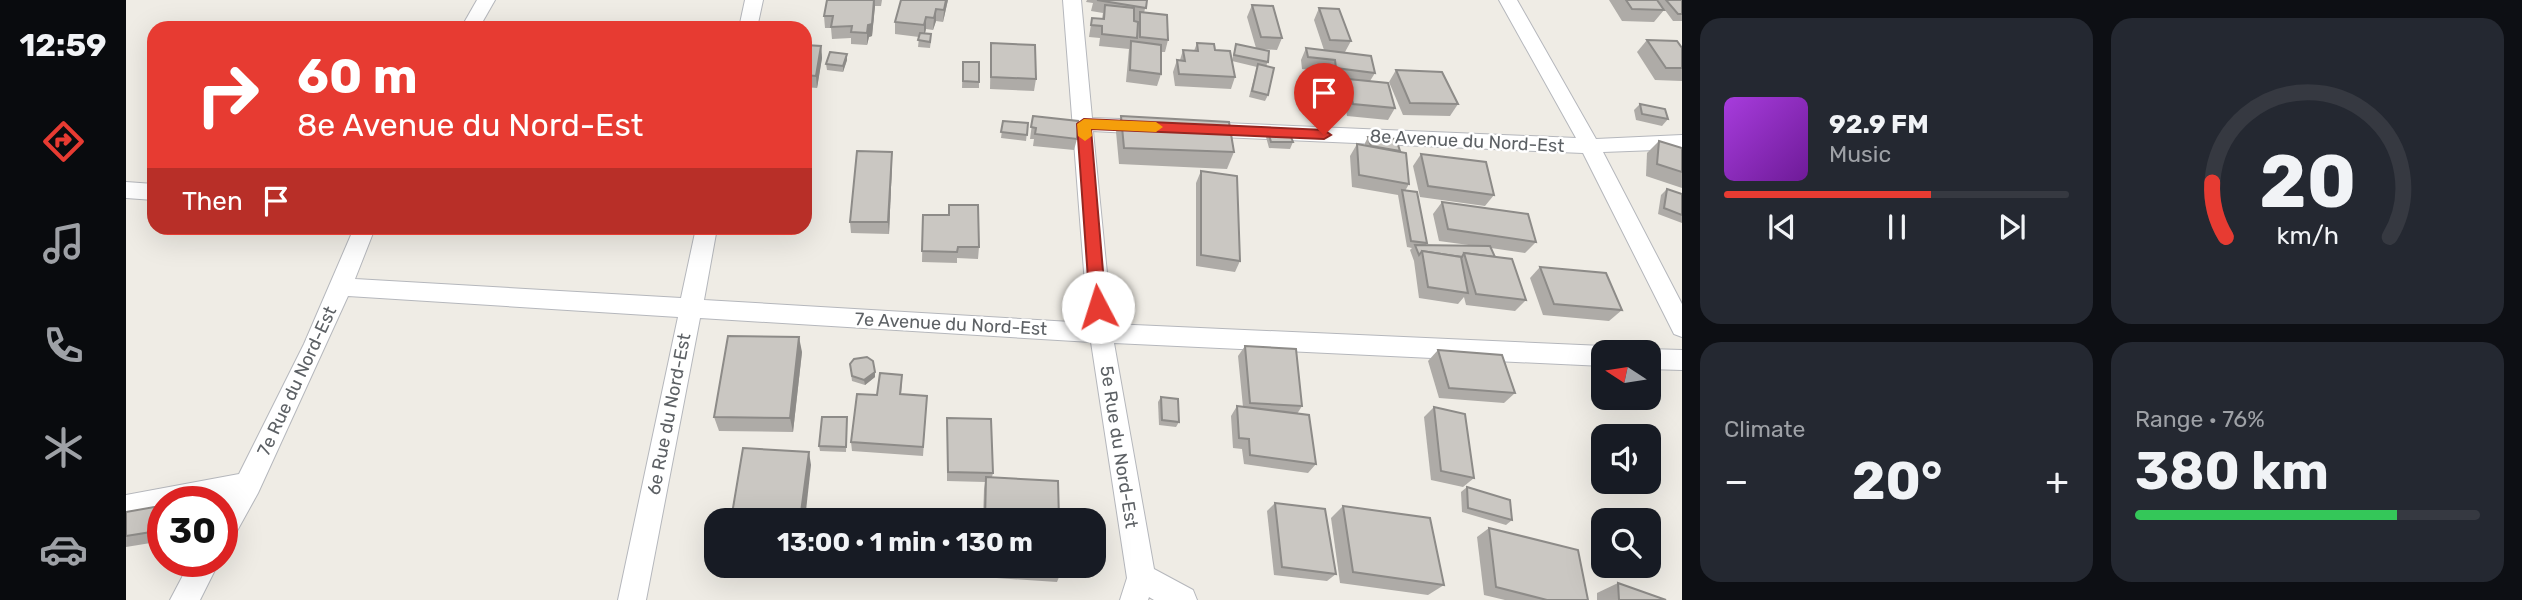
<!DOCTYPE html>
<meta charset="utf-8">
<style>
:root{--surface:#171b24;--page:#242831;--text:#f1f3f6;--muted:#9ea1a6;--line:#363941;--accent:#e73b32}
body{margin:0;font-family:Rubik,sans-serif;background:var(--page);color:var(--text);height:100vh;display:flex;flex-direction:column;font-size:26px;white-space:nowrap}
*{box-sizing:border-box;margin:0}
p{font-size:23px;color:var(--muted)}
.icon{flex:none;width:38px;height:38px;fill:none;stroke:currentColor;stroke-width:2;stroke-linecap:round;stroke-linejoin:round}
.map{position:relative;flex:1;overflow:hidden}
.side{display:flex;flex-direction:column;gap:18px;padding:18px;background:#0d0f14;width:840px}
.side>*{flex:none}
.hud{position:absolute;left:21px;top:21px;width:665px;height:214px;border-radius:21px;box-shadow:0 7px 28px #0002;background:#e73b32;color:#fff;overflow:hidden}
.needle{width:46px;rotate:282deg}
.controls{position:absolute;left:1465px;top:340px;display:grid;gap:14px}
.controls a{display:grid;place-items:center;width:70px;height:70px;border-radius:14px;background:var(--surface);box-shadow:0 7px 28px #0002;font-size:35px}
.speed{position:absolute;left:21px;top:486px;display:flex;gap:14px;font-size:35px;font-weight:700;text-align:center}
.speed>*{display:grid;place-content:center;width:91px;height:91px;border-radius:50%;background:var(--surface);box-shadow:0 7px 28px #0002;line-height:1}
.speed .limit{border:10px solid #d22;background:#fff;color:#111}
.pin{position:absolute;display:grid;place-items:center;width:60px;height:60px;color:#fff;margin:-72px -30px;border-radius:50% 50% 50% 0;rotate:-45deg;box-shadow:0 0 7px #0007}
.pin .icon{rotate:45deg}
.me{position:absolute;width:77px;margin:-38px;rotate:355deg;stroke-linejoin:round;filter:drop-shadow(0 0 5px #0008)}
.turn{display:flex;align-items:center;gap:24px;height:147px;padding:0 35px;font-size:32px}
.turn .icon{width:91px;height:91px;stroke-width:2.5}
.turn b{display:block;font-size:49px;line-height:60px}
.then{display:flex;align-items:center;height:66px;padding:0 35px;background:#0003;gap:14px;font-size:26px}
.big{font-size:52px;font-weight:700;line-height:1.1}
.side .card{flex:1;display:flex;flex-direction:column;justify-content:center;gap:10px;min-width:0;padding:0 24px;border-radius:21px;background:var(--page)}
.side .dial{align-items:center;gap:0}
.dial svg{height:182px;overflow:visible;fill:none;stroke:var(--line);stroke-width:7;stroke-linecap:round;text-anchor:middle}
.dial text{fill:var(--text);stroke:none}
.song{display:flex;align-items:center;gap:21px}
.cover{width:84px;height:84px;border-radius:10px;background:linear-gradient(135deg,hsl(280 70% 55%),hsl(280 70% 35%))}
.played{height:7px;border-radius:4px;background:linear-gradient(90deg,var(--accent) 60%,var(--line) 60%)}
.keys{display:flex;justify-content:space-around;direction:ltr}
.heat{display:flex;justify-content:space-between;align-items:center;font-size:38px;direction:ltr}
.charge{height:10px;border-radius:5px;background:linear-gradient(90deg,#34c759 76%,var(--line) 0)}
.side .tiles{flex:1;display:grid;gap:18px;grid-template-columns:repeat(2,1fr)}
.trip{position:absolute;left:578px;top:508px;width:402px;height:70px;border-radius:21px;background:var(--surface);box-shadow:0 7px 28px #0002;font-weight:700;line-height:70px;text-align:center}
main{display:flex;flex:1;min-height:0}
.dock{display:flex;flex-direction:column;width:126px;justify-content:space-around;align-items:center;background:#090b0e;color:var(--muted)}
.dock .icon{width:49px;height:49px}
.dock .current{color:var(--accent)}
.dock b{font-size:32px;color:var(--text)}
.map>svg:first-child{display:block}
</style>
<main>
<nav class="dock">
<b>12:59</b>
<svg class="icon current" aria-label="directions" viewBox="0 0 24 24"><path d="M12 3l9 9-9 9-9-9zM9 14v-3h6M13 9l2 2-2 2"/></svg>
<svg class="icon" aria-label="music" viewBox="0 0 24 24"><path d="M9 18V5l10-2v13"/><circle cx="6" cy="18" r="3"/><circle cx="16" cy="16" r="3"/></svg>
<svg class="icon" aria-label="phone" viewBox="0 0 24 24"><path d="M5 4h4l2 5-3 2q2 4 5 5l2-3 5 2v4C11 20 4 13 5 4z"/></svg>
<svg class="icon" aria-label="climate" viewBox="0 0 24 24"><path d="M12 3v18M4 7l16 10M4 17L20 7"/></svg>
<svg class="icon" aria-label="car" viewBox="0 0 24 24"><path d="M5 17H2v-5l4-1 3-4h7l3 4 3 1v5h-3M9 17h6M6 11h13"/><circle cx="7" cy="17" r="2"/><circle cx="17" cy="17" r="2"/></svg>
</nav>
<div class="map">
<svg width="1556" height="600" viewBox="0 0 1556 600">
<rect width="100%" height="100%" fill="#efece5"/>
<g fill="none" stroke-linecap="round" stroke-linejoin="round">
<g stroke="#b5b7bc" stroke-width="2">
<g id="street">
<path d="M351,0h18l-16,28h-18z"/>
<path d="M619,0h18l-6,28h-18z"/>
<path d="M937,0h18l11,118 55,2 7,2 3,5 -3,5 -7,2 -54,-3 19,193 491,22 10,6h-10v14l-489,-23 40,226 39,21 4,10h-43l-5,-3 -1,3h-28l7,-22 -36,-236 -391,-24 -54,282h-28l60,-283 -330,-21 -90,197 -26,47 -10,4 2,-43 -61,1v11l-37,8v-26l113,-21 65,-130 50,-116h21l-20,51 326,19 15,-70h21l-13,72 384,23z"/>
<path d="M1373,0h18l79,139 86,-4v14l-79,3 79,152v33l-8,-3 -91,-181 -384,-17 -7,-2 -3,-5 3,-5 7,-2 377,16z"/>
<path d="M0,182l28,2v16l-28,-2z"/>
<path d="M1522,349l34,1v20l-34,-1v-17h-8z"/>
<path d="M64,562h29l-19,38h-30z"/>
</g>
</g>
<use href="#street" fill="#fff" fill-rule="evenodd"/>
</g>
<g fill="#aeaba7">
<path d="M701,0h55l-1,6h-6l-3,30 -3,1 -2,8 -16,-1v-6l-19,1 -1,-11h-6l-1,-12z"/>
<path d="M775,0h47l-5,22 -7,-1 -3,9 -7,-1 -1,4 6,7 -1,8 -12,-1 1,-10 -24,-3v-12z"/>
<path d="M961,0h60l-3,13 24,27 -3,12h-4v22l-4,12 -31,-4 3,-33 -30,-3 1,-8 -11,-1 3,-19 10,1 1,-6 -12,-2 2,-8 -7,-1z"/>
<path d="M1483,0h73v21h-9l-11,-15 2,4 -10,12 -32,-1z"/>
<path d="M1126,5l30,33 -5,12 -17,-1 8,13 -2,4 2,29 -3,6 -16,-4 8,-30 -25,-6 3,16 -4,12 -56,-3 -2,-14 4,-12h3l3,-10 11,1 3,-8 18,7 17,10 4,-16 20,4 -9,-31z"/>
<path d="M1193,8l32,33 -6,11 30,21 -5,8 25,27 -7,12 -41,-4 -5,-25 4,-9 -16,-2 -1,-8 -27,-3 -1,-9 5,-12 18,2 -10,-30z"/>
<path d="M1521,40l35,8v33l-27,-1 -18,-28z"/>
<path d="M865,43l45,36 -2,12 -44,-2z"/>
<path d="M679,45l16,1 1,12 -5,30 -12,-1z"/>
<path d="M721,54v6l-4,12 -16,-2 -1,-6z"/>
<path d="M837,62l16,20v6h-17z"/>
<path d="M1270,70l62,34 -8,12 -47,-1 -14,-33z"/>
<path d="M1514,104l28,15 -6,7 -26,-6 -2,-10z"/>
<path d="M907,116l44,23 -3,11 -41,-4 1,-7h-4z"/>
<path d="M995,116l113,36 -7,17 -108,-5 -3,-32z"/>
<path d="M877,121l25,2 -2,18 -25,-3z"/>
<path d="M1142,131l25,11 -3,7 -21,-1 -3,-11z"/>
<path d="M1242,137l41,47 -4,7 22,52 -1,2 50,1 -37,-5 -6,-27 9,-12 94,40 -11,11 -34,-5 4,9 31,43 -11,11 -49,-6 -2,-8 -6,7 -39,-6 -5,-37 -4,-11 2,-2 -5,-1 -9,-52 -46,-8 -2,-31 7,-12 8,1v-2z"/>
<path d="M1533,141l23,7v40l-36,-12 1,-23z"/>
<path d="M1295,154l73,41 -9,11 -65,-9 -7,-31z"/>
<path d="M766,164l-3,70 -38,-1 -1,-11z"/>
<path d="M1075,171l39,90 -5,11 -39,-6v-83z"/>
<path d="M1541,189l15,5v29l-24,-9 3,-19z"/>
<path d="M823,205l30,42 -1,12 -21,-1v5l-35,-1 1,-47h25z"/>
<path d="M1414,267l82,43 -13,11 -66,-6 -13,-37z"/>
<path d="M1119,346l57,60 -5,8 19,50 -8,9 -64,-9 -2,-15 -9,-1 -2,-32 6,-10 6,1 -5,-51z"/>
<path d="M1312,350l77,43 -11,10 -65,-5 -11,-37z"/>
<path d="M676,352l-9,80 -74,-1 -5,-14z"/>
<path d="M724,364l25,8v5l-10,8 -13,-4z"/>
<path d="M776,385l-1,9 26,2 -4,60 -71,-5 -1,-9 26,-47z"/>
<path d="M1035,397l18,25 -3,5 -17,-2 -1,-23z"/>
<path d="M1308,407l40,71 -11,9 -32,-7 -7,-63z"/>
<path d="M721,417l-1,35 -26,-1 -1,-5z"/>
<path d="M821,418l46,55 -1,4 67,43h-76l1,-31 1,-7 -38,-1z"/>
<path d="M1341,487l45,33 -6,5 -44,-13 -1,-20z"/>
<path d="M1149,503l61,71 -9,7 -53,-6 -7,-64z"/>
<path d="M1217,506l101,79 -16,10 -88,-12 -9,-65z"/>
<path d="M37,508v33l-37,6v-35z"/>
<path d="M1363,528l99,72h-83l-21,-5 -7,-58z"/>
<path d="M857,565h78v7l-4,10 -75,-5z"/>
<path d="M1492,583l48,17h-69v-7z"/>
</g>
<g fill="#8d8b88">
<path d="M748,0l1,6 -3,30 -3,1 -2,8v-12z"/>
<path d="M820,0h2l-1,4 -4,18 1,-12z"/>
<path d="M810,9v12l-3,9 1,-12z"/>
<path d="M800,17v12l-2,8v-12z"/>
<path d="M695,46l1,12 -5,30 -1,-12z"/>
<path d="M721,54v6l-4,12v-6z"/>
<path d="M766,152v12l-3,70 -1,-12z"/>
<path d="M673,337l3,15 -9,80 -3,-14z"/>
<path d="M749,372v5l-10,8 -1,-5z"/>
<path d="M683,452l2,13 -6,55h-5z"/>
<path d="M34,506l3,2v30l-12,-6z"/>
</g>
<g fill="#cac7c2" stroke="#8d8b88" stroke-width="2">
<path d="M701,0h47l-2,24 -4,1 -1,8 -16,-1 1,-6 -21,1 2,-11h-9z"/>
<path d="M775,0h45l-2,10 -8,-1 -2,9 -8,-1 -2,8 -29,-3z"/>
<path d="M971,0h50l-1,8z"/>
<path d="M1500,0h31l7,10 -32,-1z"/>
<path d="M1540,0h16v14h-4z"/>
<path d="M979,5l29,3v13l4,1 -1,16 -35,-4v-8l-11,-1 1,-7 12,1z"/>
<path d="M1126,5l21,1 9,32 -21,-1z"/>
<path d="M1193,8l20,1 12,32 -21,-1z"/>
<path d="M1014,12l27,3 1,25 -28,-3z"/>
<path d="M794,33l11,1 -1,8 -12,-2z"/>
<path d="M1521,40l30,1 5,7v20h-16z"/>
<path d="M1005,41l30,4v29l-31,-4z"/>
<path d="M865,43l44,2 1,34 -45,-2z"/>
<path d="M1071,43l17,1 1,6 15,1 5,26 -56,-3 -2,-14 8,1 -2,-11 15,1z"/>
<path d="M1110,44l33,7 -1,11 -34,-7z"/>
<path d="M679,45l16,1 -5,30 -11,-1z"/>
<path d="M1180,48l65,8 4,17 -39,-5 -1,-8 -27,-3z"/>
<path d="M704,52l17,2 -4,12 -17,-2z"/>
<path d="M837,62h16v20l-16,-1z"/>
<path d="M1132,64l16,4 -6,27 -16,-4z"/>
<path d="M1270,70l46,2 16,32 -48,-1z"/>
<path d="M1222,79l40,4 7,25 -42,-4z"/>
<path d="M1514,104l25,5 3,10 -26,-5z"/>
<path d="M907,116l45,5 -1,18 -42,-5 1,-6 -5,-1z"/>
<path d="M995,116l108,6 5,30 -110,-4z"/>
<path d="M877,121l25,2 -1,12 -26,-3z"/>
<path d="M1142,131l21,1 4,10h-22z"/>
<path d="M1242,137l28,2 4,12 -29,-5z"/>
<path d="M1533,141l23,7v24l-25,-8z"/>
<path d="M1231,144l49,9 3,31 -50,-9z"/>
<path d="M731,151l35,1 -4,70h-38z"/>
<path d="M1295,154l65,8 8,33 -66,-9z"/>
<path d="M1075,171l36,5 3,85 -39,-6z"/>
<path d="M1541,189l15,5v21l-18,-7z"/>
<path d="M1276,190l15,2 10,51 -16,-2z"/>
<path d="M1316,202l86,12 8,28 -88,-13z"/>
<path d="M823,205h29l1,42h-21l-1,5 -35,-1 1,-36h26z"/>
<path d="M1289,245l75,1 5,11 -31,-4 -2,4 -7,-1 -33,-5 -3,4z"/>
<path d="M1296,251l39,6 7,36 -40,-6z"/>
<path d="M1338,253l48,6 14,41 -50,-6z"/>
<path d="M1414,267l66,6 16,37 -68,-6z"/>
<path d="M602,336l71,1 -9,81 -76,-1z"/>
<path d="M1119,346l51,3 6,57 -52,-3z"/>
<path d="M1312,350l64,5 13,38 -66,-5z"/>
<path d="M741,357l6,4 2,11 -11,8 -12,-4 -2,-12 4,-5z"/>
<path d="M754,373l22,2 -2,19 27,2 -4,51 -72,-5 6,-48 20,1z"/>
<path d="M1035,397l17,2 1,23 -17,-2z"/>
<path d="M1111,406l72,9 7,49 -66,-9 -1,-16 -10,-1z"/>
<path d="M1308,407l31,7 9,64 -33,-7z"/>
<path d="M696,417h25l-1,30 -27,-1z"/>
<path d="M821,418l44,1 2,54 -45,-1z"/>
<path d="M617,448l66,4 -9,68h-69z"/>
<path d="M860,477l72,4 1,39h-74z"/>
<path d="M1341,487l43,13 2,20 -44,-12z"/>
<path d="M1149,503l50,6 11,65 -54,-7z"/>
<path d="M34,506l-9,26 -25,4v-24z"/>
<path d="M1217,506l87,12 14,67 -91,-13z"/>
<path d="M1363,528l89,22 10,50h-41l-51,-13z"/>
<path d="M859,565h76v7l-76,-5z"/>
<path d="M1492,583l48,17h-47z"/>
</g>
<path fill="#e73b32" stroke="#962620" stroke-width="2" d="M958,119l240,11 7,5 -7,4 -233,-10 15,178 -8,6 -8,-6 -13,-183z"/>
<path fill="#f59e0b" d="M958,119l72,3 7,5 -7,5 -65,-3 1,7 -7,5 -7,-5 -1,-12z"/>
<g text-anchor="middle" stroke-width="5" stroke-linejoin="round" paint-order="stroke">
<g font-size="18" fill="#5d6165" stroke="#fff">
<text transform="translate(1341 141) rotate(3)" y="6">8e Avenue du Nord-Est</text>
<text transform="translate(825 324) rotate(3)" y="6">7e Avenue du Nord-Est</text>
<text transform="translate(171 381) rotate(-65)" y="6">7e Rue du Nord-Est</text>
<text transform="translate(543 414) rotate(-79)" y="6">6e Rue du Nord-Est</text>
<text transform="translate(993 447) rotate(81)" y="6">5e Rue du Nord-Est</text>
</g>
</g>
</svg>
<div class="controls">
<a><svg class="needle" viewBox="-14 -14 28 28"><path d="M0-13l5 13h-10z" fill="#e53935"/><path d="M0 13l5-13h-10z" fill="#9ea1a6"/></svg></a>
<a><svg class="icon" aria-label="sound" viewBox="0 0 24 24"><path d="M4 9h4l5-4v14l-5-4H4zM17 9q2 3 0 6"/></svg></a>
<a><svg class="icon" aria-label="search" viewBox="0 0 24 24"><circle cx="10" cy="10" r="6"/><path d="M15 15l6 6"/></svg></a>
</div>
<div class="speed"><div class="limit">30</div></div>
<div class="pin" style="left:1198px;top:135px;background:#d93025"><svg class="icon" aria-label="arrive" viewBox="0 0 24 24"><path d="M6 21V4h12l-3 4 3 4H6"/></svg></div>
<svg class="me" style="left:972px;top:307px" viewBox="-20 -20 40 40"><circle r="19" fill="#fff"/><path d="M0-13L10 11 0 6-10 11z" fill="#e73b32"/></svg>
<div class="trip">13:00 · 1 min · 130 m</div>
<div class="hud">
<div class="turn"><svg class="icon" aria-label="right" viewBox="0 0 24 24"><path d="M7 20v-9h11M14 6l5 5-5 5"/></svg><div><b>60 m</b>8e Avenue du Nord-Est</div></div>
<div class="then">Then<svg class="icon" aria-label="arrive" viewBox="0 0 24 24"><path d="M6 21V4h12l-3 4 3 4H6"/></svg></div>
</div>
</div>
<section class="side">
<div class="tiles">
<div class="card">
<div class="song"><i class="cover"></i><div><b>92.9 FM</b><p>Music</p></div></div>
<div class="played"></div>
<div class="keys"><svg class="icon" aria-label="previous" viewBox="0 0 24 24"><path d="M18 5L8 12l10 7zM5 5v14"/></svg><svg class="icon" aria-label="pause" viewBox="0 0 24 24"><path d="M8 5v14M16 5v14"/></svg><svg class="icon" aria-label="next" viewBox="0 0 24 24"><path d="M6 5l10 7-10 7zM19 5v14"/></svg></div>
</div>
<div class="card dial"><svg viewBox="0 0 100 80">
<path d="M14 69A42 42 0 1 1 86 69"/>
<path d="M14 69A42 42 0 0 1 8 45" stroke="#e73b32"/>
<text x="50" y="56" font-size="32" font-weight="700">20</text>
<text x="50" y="72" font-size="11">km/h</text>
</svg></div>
<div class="card"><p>Climate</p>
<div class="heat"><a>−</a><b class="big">20°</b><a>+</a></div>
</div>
<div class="card"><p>Range · 76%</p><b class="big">380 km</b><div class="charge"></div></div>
</div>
</section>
</main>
